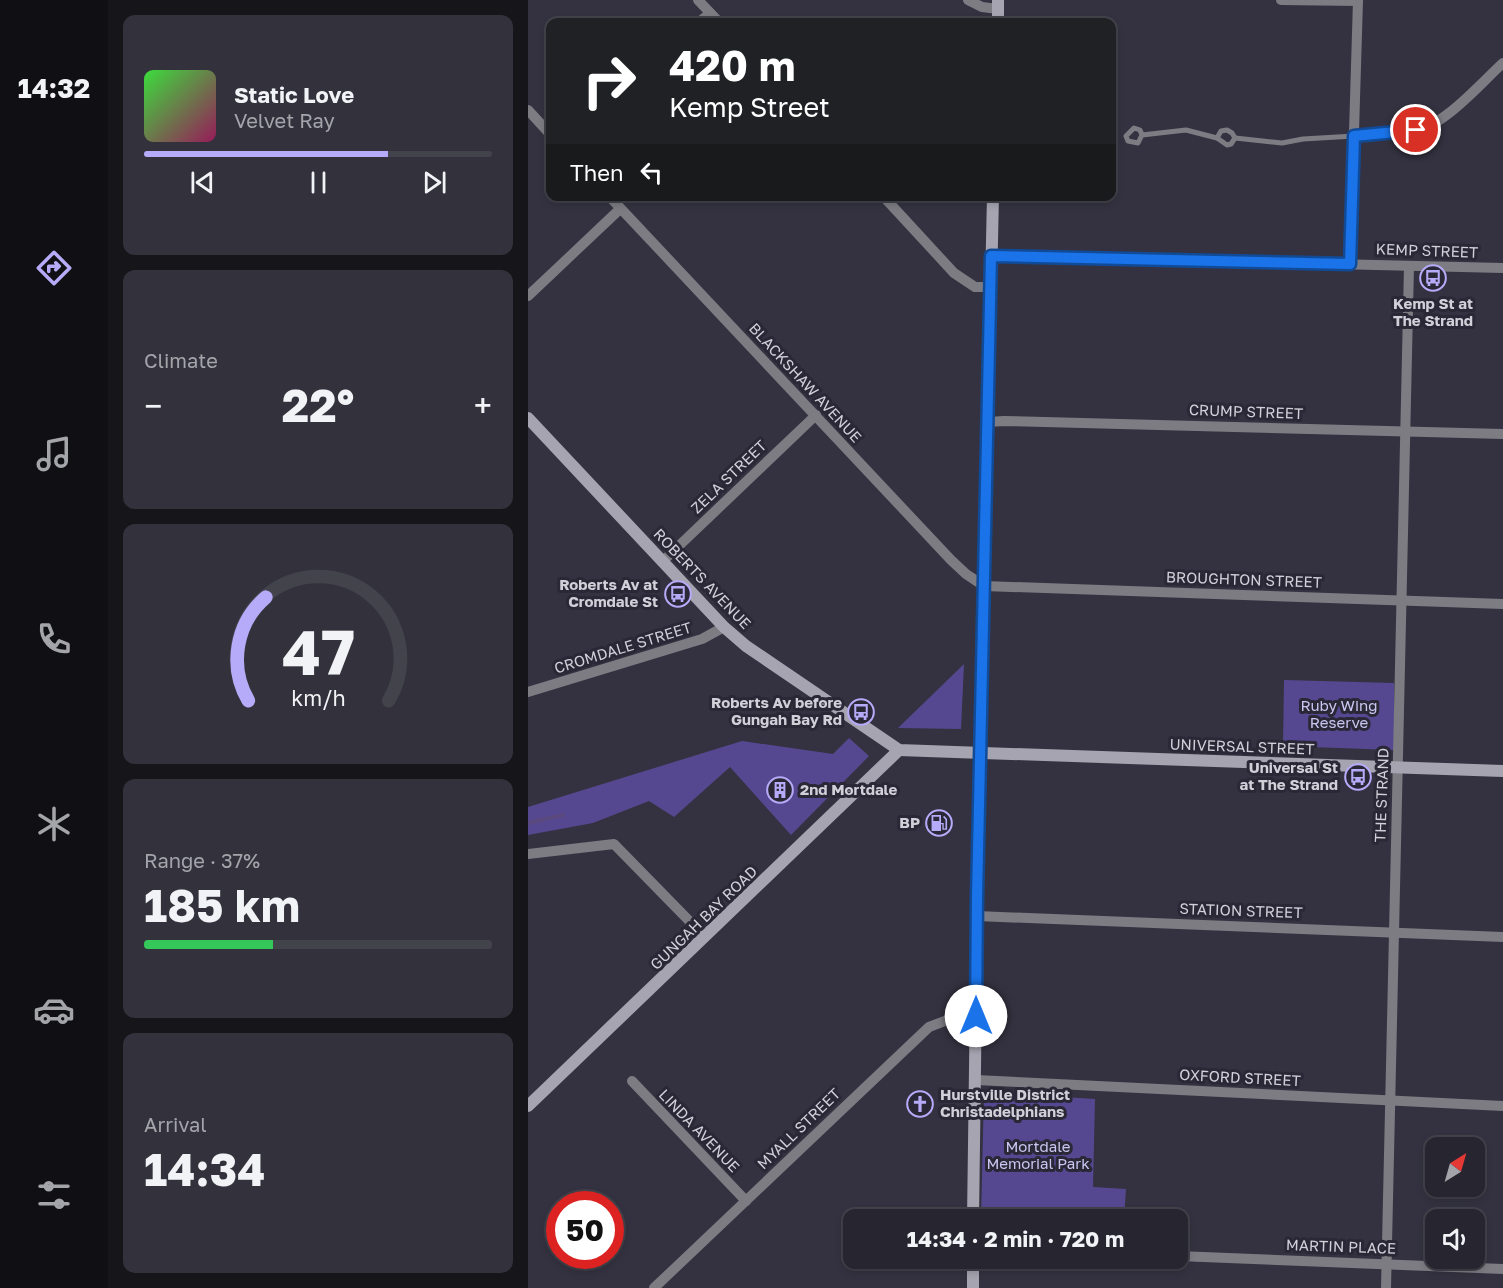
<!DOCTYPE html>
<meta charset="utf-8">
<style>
:root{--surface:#272630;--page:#33323c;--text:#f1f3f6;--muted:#a4a5ab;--line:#43434c;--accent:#b6abf8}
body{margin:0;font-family:"Golos Text",sans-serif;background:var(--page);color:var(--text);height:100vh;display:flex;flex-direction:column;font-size:22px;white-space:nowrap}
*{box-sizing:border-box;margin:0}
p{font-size:20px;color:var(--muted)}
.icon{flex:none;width:33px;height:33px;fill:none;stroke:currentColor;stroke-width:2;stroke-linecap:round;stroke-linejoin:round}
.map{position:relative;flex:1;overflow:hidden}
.details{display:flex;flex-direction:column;gap:15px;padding:15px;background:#15151a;width:420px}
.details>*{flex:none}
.banner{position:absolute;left:18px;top:18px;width:570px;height:183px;border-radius:12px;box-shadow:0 3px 9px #0003,0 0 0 2px var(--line);background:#202124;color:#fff;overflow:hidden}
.needle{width:39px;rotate:37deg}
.tools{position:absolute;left:897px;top:1137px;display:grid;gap:12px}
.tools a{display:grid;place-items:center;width:60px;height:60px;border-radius:12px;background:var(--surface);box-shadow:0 3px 9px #0003,0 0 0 2px var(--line);font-size:30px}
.speed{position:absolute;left:18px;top:1191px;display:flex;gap:12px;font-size:30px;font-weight:700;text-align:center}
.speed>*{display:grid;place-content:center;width:78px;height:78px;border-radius:50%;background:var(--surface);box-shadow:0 3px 9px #0003,0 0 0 2px var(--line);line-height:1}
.speed .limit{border:9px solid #d22;background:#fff;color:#111}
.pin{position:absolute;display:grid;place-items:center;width:51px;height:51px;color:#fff;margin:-26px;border:3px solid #fff;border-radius:50%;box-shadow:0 2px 6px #0007}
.me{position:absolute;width:66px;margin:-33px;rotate:0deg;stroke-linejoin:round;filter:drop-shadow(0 0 4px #0008)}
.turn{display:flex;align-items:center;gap:21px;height:126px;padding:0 24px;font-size:27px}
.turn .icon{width:78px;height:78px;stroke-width:2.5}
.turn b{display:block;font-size:42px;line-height:51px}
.then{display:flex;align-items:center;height:57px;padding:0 24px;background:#0003;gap:12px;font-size:22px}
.big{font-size:45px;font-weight:700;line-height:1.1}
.details .widget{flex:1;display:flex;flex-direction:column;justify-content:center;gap:9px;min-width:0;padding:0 21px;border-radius:12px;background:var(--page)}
.details .dial{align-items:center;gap:0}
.dial svg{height:156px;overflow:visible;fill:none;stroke:var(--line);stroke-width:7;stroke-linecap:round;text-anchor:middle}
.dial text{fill:var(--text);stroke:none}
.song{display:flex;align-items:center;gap:18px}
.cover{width:72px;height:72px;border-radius:9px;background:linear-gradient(135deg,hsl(120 70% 55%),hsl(330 70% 35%))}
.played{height:6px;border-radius:3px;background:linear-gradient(90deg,var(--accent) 70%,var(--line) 70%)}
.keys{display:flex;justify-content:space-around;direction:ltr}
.heat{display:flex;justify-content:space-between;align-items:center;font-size:33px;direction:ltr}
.charge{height:9px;border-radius:4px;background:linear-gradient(90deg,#34c759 37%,var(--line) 0)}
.trip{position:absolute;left:315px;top:1209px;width:345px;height:60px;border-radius:12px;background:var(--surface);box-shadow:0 3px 9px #0003,0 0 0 2px var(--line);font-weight:700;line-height:60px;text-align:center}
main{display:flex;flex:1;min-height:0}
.dock{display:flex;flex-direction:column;width:108px;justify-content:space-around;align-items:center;background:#100f13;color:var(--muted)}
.dock .icon{width:42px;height:42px}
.dock .selected{color:var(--accent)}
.dock b{font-size:27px;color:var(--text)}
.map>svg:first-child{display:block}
</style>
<main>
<nav class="dock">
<b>14:32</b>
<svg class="icon selected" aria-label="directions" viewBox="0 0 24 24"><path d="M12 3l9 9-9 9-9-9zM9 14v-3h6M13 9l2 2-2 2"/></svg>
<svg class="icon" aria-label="music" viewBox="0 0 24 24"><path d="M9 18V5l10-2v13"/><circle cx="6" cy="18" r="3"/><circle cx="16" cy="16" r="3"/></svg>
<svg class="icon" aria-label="phone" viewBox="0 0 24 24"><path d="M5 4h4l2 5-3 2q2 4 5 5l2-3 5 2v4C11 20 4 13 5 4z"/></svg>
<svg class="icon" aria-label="climate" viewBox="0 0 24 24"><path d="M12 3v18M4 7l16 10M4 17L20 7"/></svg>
<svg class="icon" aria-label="car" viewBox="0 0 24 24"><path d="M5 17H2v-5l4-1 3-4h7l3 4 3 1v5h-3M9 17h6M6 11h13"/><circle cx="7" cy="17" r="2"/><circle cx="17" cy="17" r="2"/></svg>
<svg class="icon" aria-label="filters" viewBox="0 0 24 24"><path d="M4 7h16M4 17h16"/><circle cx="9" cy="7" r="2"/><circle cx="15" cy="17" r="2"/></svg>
</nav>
<section class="details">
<div class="widget">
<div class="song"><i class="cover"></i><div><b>Static Love</b><p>Velvet Ray</p></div></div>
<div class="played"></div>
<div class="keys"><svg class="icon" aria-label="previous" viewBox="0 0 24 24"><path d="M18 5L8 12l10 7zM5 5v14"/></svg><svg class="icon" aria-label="pause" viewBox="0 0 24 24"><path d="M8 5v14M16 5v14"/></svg><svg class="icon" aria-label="next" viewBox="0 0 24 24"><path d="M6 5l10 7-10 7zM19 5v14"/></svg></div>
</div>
<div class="widget"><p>Climate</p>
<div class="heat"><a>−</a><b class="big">22°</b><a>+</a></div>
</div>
<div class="widget dial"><svg viewBox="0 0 100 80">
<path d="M14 69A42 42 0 1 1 86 69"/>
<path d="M14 69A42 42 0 0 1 23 16" stroke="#b6abf8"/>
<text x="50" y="56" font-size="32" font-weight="700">47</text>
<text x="50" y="72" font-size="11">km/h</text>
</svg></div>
<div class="widget"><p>Range · 37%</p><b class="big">185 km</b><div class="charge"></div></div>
<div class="widget"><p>Arrival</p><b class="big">14:34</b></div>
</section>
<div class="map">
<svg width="975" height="1288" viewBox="0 0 975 1288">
<rect width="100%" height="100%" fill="#343240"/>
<g fill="#564890">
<path d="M436,664l-3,65 -63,-1z"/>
<path d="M756,680l110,3v67l-111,-4z"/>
<path d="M321,738l20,18 -78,79 -61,-68 -56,50 -25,-16 -56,22 -65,12v-28l214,-66 91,13z"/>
<path d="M456,1092l111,7 -2,88 33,2 -2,30h-143z"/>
</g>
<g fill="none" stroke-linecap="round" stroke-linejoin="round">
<path stroke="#5a497f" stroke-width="4" d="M0,823l35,-8"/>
<g stroke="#7d7c83" stroke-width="5">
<path d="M614,135l-2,-5 -6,-2 -8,8 2,5 10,2 4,-8 44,-5 31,8 10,7 4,-1 4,-6 47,5 21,-4 51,-3"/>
<path d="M689,138l4,-7 6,-1 5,3 3,5"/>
</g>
<g stroke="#7d7c83" stroke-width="10">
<path d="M170,0l21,22"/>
<path d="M440,0l14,7 16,2"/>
<path d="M753,0l77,1"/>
<path d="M171,22l11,-9"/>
<path d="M0,110l22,24"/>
<path d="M826,136c20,-2 41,-2 61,-5 30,-6 65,-47 88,-68"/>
<path d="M81,196l342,364 15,14 18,12 519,18"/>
<path d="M355,196l71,77 21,14h16"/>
<path d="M463,256l512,12"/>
<path d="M822,264l8,-264"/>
<path d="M0,296l92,-87"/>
<path d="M460,422l16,-1 499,13"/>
<path d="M135,561l153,-146"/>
<path d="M0,692l174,-53 22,-12"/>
<path d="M0,854l86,-10 91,93"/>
<path d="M449,916l526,21"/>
<path d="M448,1080l527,26"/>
<path d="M104,1081l114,120"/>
<path d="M650,1256l325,13"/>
<path d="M126,1288l275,-261 21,-8 27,-3"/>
<path d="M858,1288l23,-1022"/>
</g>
<g stroke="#a5a4b0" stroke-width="12">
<path d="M470,22v-22"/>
<path d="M0,418l196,209 22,19 153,104 604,21"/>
<path d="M0,1106l371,-356"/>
<path d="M445,1220l4,-304 16,-720"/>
<path d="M445,1258v30"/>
</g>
</g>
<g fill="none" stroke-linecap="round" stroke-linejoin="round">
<g stroke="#114b97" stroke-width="15">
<path id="route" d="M448,1016l1,-119 14,-641 359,8 4,-128 62,-6"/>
</g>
<use href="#route" stroke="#1a73e8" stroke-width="10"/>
</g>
<defs>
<g id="bus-ring" transform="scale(1.35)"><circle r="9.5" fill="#2a2836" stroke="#b6abf8" stroke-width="1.5"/><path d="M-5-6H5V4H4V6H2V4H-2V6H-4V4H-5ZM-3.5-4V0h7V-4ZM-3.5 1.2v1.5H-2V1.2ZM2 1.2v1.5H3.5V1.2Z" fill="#b6abf8"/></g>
<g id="building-ring" transform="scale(1.35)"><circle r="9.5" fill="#2a2836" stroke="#b6abf8" stroke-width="1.5"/><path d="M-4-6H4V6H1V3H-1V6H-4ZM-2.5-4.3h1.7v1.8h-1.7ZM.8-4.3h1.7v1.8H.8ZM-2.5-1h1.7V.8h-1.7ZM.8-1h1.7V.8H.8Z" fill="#b6abf8"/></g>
<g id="fuel-ring" transform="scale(1.35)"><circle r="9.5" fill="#2a2836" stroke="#b6abf8" stroke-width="1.5"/><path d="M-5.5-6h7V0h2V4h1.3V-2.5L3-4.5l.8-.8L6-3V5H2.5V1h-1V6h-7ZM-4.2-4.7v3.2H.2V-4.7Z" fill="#b6abf8"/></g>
<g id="church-ring" transform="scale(1.35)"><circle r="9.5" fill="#2a2836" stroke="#b6abf8" stroke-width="1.5"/><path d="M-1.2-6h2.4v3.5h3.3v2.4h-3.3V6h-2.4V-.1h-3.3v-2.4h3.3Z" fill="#b6abf8"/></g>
</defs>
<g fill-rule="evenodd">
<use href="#bus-ring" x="905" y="278"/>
<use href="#bus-ring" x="150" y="594"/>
<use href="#bus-ring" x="333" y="712"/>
<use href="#bus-ring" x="830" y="777"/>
<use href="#building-ring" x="252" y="790"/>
<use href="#fuel-ring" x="411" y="823"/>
<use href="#church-ring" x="392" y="1104"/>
</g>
<g text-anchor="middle" stroke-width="6" stroke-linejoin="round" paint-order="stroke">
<g font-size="15" fill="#d1d0d9" stroke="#2a2836">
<text transform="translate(899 251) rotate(2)" y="5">KEMP STREET</text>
<text transform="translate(277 383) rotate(47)" y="5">BLACKSHAW AVENUE</text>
<text transform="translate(718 412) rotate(2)" y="5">CRUMP STREET</text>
<text transform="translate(201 477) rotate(-44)" y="5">ZELA STREET</text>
<text transform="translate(174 579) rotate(46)" y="5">ROBERTS AVENUE</text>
<text transform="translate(716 580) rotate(2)" y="5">BROUGHTON STREET</text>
<text transform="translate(95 648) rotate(-17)" y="5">CROMDALE STREET</text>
<text transform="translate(714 747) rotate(2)" y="5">UNIVERSAL STREET</text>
<text transform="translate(854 795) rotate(-88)" y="5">THE STRAND</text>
<text transform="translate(713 911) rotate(2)" y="5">STATION STREET</text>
<text transform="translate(176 918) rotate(-44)" y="5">GUNGAH BAY ROAD</text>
<text transform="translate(712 1078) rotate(3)" y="5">OXFORD STREET</text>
<text transform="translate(271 1129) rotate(-44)" y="5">MYALL STREET</text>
<text transform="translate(171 1131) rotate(46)" y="5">LINDA AVENUE</text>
<text transform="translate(813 1247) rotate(2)" y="5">MARTIN PLACE</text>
</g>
<g font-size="15" font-weight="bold" fill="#d1d0d9" stroke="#2a2836" text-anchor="end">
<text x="905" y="309" text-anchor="middle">Kemp St at<tspan x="905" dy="17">The Strand</tspan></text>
<text x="130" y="590">Roberts Av at<tspan x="130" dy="17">Cromdale St</tspan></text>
<text x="314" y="708">Roberts Av before<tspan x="314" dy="17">Gungah Bay Rd</tspan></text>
<text x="810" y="773">Universal St<tspan x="810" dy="17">at The Strand</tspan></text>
<text x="272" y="795" text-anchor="start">2nd Mortdale</text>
<text x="392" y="828">BP</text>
<text x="412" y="1100" text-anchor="start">Hurstville District<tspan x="412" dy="17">Christadelphians</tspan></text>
</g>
<g font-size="15" fill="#cbc6f1" stroke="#2a2836">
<text x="811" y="711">Ruby Wing<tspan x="811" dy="17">Reserve</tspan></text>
<text x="510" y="1152">Mortdale<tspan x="510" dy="17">Memorial Park</tspan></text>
</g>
</g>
</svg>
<div class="tools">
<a><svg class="needle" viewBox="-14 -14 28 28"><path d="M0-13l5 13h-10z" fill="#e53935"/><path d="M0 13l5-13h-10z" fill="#a4a5ab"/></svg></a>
<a><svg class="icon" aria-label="sound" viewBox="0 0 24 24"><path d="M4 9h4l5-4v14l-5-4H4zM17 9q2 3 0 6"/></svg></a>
</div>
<div class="speed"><div class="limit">50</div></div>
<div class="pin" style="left:888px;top:130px;background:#d93025"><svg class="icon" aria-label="arrive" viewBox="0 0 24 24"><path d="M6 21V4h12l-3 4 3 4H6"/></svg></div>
<svg class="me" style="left:448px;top:1016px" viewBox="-20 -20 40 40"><circle r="19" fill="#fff"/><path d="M0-13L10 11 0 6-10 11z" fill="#1a73e8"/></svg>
<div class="trip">14:34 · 2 min · 720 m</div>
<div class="banner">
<div class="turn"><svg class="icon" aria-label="right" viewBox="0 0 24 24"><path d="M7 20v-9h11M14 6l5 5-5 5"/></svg><div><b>420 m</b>Kemp Street</div></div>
<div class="then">Then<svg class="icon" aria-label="left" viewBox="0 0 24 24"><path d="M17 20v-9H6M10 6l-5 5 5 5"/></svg></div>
</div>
</div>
</main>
